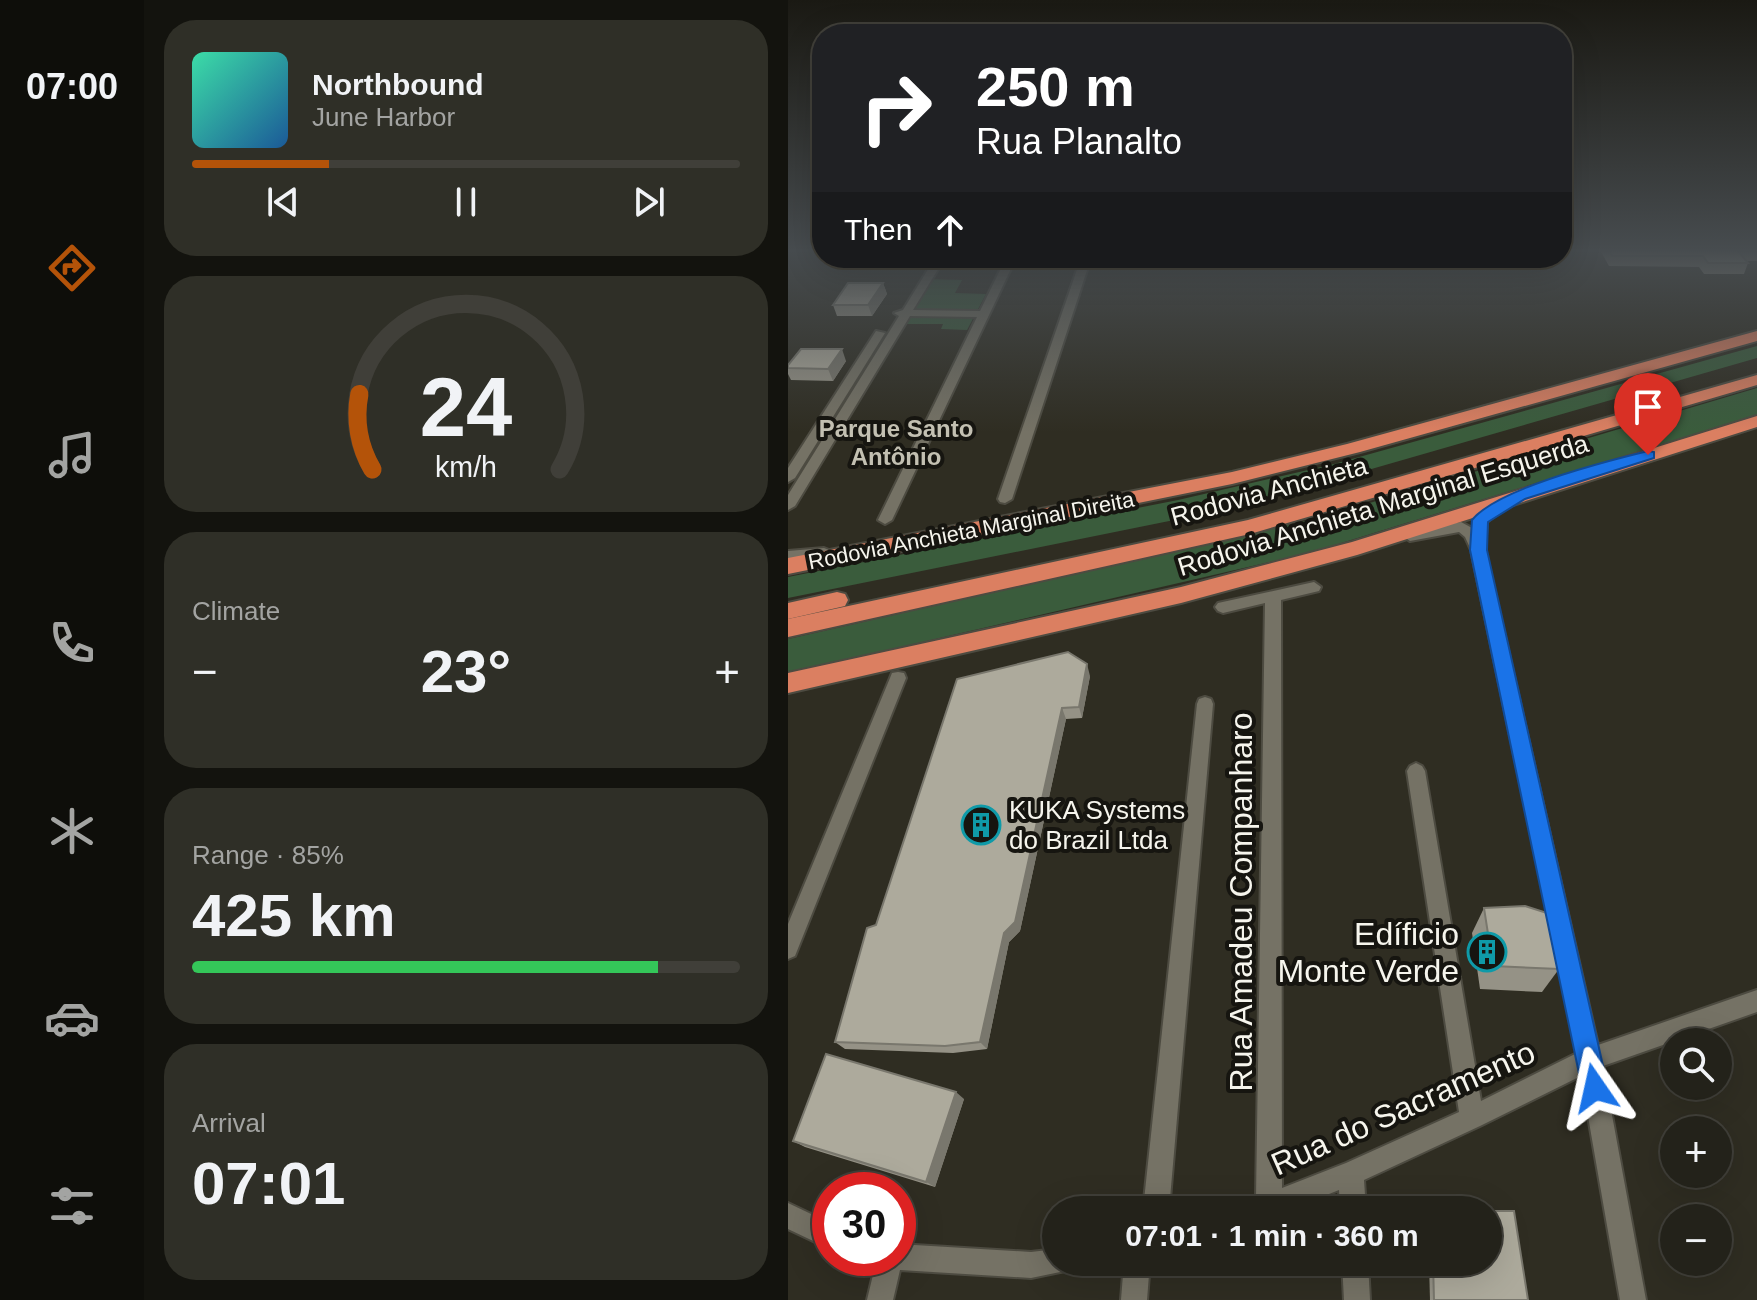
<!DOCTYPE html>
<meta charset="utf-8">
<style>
:root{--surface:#23221a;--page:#2f2f27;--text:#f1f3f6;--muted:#a3a4a2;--line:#403f39;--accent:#b45309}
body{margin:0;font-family:Arial,sans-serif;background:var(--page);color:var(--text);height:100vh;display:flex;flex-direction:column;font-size:30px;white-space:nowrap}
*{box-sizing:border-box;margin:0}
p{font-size:26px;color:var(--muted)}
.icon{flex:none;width:44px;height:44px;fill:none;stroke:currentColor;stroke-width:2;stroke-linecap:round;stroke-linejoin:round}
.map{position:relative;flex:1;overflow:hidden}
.details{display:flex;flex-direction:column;gap:20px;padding:20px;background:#13130e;width:644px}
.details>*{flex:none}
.hud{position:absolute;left:24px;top:24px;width:760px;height:244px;border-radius:32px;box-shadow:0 8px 32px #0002,0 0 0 2px var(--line);background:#202124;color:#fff;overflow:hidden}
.buttons{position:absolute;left:872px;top:1028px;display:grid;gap:16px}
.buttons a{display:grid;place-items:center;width:72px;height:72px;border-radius:50%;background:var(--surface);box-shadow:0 8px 32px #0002,0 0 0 2px var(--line);font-size:40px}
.speed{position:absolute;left:24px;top:1172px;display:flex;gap:16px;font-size:40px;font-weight:700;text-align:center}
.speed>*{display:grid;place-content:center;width:104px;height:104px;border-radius:50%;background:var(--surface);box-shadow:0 8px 32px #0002,0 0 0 2px var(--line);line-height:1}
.speed .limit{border:12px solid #d22;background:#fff;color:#111}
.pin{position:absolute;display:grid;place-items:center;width:68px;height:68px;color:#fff;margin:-82px -34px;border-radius:50% 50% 50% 0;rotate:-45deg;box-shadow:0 0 8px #0007}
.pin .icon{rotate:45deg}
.me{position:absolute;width:88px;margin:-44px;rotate:349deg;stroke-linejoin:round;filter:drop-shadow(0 0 6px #0008)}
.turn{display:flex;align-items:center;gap:28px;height:168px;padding:0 32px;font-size:36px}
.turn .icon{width:104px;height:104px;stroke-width:2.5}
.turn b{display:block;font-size:56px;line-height:68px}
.then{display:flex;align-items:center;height:76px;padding:0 32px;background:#0003;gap:16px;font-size:30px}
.big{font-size:60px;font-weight:800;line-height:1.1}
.details .card{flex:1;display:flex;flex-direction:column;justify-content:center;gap:12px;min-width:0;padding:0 28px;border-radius:32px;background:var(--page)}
.details .dial{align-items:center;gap:0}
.dial svg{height:208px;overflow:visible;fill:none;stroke:var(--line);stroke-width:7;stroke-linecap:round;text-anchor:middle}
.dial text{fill:var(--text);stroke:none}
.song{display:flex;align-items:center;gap:24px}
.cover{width:96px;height:96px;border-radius:12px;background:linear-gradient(135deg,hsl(160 70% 55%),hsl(210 70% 35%))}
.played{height:8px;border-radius:4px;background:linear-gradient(90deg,var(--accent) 25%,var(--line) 25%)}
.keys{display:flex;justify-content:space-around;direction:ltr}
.heat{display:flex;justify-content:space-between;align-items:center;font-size:44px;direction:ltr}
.charge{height:12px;border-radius:6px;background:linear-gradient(90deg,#34c759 85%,var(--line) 0)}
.trip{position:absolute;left:254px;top:1196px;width:460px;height:80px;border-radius:40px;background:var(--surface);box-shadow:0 8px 32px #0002,0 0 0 2px var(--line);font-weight:800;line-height:80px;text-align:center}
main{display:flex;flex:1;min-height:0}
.dock{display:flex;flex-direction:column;width:144px;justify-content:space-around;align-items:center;background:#0e0e0a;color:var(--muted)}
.dock .icon{width:56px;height:56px}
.dock .current{color:var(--accent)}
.dock b{font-size:36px;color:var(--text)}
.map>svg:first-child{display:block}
</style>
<main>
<nav class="dock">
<b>07:00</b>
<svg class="icon current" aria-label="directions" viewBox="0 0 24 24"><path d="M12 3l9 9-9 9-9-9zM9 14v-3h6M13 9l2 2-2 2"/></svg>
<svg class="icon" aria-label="music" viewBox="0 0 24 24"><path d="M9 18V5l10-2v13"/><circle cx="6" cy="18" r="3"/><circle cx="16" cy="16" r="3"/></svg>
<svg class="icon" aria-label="phone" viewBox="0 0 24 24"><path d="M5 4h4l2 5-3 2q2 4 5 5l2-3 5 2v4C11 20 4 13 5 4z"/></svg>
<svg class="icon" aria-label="climate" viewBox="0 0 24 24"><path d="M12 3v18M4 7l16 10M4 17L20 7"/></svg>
<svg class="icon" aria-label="car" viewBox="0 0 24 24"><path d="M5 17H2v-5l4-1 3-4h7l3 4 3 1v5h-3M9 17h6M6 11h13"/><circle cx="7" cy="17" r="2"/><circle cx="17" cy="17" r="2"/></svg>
<svg class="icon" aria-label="filters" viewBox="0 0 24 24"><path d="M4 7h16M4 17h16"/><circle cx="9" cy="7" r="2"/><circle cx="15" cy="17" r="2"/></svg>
</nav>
<section class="details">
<div class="card">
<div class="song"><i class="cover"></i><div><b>Northbound</b><p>June Harbor</p></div></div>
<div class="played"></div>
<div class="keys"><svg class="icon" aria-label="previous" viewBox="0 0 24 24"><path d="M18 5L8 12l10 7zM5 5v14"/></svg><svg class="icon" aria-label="pause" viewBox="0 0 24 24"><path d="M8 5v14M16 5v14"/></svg><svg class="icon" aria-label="next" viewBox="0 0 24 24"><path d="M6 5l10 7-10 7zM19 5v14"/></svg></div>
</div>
<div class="card dial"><svg viewBox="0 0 100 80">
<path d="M14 69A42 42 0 1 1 86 69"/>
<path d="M14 69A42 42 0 0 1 9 40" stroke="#b45309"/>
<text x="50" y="56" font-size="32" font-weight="700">24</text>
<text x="50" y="72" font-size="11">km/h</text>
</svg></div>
<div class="card"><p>Climate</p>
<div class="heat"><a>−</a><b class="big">23°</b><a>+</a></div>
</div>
<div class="card"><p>Range · 85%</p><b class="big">425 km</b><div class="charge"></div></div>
<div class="card"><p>Arrival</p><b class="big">07:01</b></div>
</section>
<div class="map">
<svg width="969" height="1300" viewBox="0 0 969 1300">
<rect width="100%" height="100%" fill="#2f2d22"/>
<g fill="#3a5c3c">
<path d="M143,279l31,1 -7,13 31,1 -19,36 -26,-1 2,-5h-41z"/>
<path d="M969,346v12l-455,131 -113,28 -401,81v-21l390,-77 156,-36z"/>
<path d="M969,388v27l-448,138 -521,120v-34l531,-121z"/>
</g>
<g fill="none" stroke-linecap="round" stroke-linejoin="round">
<g stroke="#4d4b41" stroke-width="4">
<g id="minor">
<path d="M147,258h10l-32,52 67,1 26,-53h10l-124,262 -7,4 -7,-4 99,-203 -67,-1 -115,190 -7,4v-15l111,-179 -5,-3 9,-3z"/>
<path d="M293,258h10l-79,241 -7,4 -5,-1 -2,-3z"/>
<path d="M88,331l9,2 -90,145 -7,4v-14z"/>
<path d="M715,500l7,4 -23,18 -2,27 113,496 159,-55v22l-154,54 43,234h-26l-39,-224 -101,50 -116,54 2,30h-26l-1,-20 -50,20h-45l4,-9 8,-3 9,-595 -42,10 -5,-2 -3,-4 3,-4 96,-21 7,5 -2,4 -38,9 1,588 64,-25 113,-51 -52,-341 3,-5 6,-3 6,3 3,5 56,330 96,-48 -106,-503 -6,-13 -6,-5 -49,9 -7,-5 7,-5 51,-9 11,6 3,-11z"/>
<path d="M36,548l5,2 2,3 -2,3 -41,5v-10z"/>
<path d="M110,672l6,1 2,5 -111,278 -7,3v-35l102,-246 2,-5z"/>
<path d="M417,697l6,2 2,5 -44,506h-26l54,-506 2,-5z"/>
<path d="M0,1203l42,20v26l-42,-20z"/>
<path d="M110,1244l133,8 25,-3v13h13l-4,9 -34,7 -131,-8 -7,30h-26l10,-42h21z"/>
<path d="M336,1262h26l-3,38h-26z"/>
<path d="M554,1262h26l2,38h-26z"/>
</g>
</g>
<g stroke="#4d4b41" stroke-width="4">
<g id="highway">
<path d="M969,331v10l-397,111 -128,32 -444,90v-16l444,-86 115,-28z"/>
<path d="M969,375v10l-507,149 -462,103v-18l460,-99z"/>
<path d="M969,416v11l-400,128 -176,48 -393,90v-20l393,-86 171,-45z"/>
<path d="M49,592l8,2 3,6 -3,6 -57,13v-16z"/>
</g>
</g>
<use href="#minor" fill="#757265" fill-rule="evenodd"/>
<use href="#highway" fill="#db7f61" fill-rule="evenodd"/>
</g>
<g fill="#959286">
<path d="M812,250h157v11h-10l1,2 -4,11h-40l-5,-7 -90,-1z"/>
<path d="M95,283l4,11 -15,22h-35l-4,-11z"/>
<path d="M58,361l-13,20 -42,-1 -3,-6v-9z"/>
<path d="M302,676l-8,42 -16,1 -46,212 -11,11 -22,107 -34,4 -108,-4 -10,-7 41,-117z"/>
<path d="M696,908l75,61 -17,23 -62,-3 -8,-56z"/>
<path d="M176,1099l-29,88 -130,-40 -12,-6z"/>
<path d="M641,1262h59l40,38h-98z"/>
</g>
<g fill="#79776d">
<path d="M95,283l4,11 -15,22 -4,-11z"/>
<path d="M54,349l4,12 -13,20 -5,-12z"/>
<path d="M299,664l3,12 -8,42 -3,-11z"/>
<path d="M274,708l4,11 -46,212 -11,11 -22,107 -7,-7 24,-109z"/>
<path d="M168,1092l8,7 -29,88 -9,-5z"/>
</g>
<g fill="#adaa9c" stroke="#79776d" stroke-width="2">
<path d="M821,250h148v1h-19l10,12h-40l-5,-7h-91z"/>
<path d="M60,283h35l-15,22h-35z"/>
<path d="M13,349h41l-14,20 -40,-1v-3z"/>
<path d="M280,652l19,12 -8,43 -17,1 -47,214 -11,11 -24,109 -35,4 -110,-4 32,-114 9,-3 81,-246z"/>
<path d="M737,906l22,7 12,56 -66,-3 -9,-58z"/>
<path d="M38,1054l130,38 -30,90 -133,-41z"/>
<path d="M700,1211h26l14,89h-94l-1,-38h55z"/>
</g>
<linearGradient id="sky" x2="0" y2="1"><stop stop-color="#1a1913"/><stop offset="0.58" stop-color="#474c4f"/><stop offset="1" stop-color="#474c4f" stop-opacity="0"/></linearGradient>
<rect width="969" height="432" fill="url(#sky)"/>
<path fill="#1a73e8" stroke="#114b97" stroke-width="2" d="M860,451l6,1v6l-129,41 -37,23 -1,28 121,538 -4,10 -9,4 -9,-4 -4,-10 -112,-538 2,-30c25,-31 135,-59 176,-69z"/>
<defs>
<g id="building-ring" transform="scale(2)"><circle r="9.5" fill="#161510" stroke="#0f9aa8" stroke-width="1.5"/><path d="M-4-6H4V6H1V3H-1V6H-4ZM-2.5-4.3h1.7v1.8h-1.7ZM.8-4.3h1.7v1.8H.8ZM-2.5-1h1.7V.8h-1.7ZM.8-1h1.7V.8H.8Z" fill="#0f9aa8"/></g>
</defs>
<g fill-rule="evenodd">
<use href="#building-ring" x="193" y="825"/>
<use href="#building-ring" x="699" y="952"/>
</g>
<g text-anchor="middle" stroke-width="8" stroke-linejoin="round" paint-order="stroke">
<g font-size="22" fill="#f6f5ed" stroke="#161510">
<text transform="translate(183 530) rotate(-11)" y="8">Rodovia Anchieta Marginal Direita</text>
</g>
<g font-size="24" font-weight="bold" fill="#c3c0b2" stroke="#161510">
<text x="108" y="437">Parque Santo<tspan x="108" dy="28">Antônio</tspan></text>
</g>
<g font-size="26" fill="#f6f5ed" stroke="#161510">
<text transform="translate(481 491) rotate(-15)" y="9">Rodovia Anchieta</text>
<text transform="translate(595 505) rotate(-17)" y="9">Rodovia Anchieta Marginal Esquerda</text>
</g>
<g font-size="26" fill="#f6f5ed" stroke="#161510" text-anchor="start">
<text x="221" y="819">KUKA Systems<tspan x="221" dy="30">do Brazil Ltda</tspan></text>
</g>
<g font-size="32" fill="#f6f5ed" stroke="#161510">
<text transform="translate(453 902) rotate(-90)" y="11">Rua Amadeu Companharo</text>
<text transform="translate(615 1108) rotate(-24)" y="11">Rua do Sacramento</text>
</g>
<g font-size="32" fill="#f6f5ed" stroke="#161510" text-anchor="end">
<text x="671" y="945">Edíficio<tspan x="671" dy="37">Monte Verde</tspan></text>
</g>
</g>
</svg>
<div class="buttons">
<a><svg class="icon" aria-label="search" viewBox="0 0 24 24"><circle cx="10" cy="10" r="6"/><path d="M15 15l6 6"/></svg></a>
<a>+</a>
<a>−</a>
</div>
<div class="speed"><div class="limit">30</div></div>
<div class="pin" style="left:860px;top:455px;background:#d93025"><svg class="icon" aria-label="arrive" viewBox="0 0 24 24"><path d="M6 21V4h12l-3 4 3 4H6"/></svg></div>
<svg class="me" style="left:807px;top:1088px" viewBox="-20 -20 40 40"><path d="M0-17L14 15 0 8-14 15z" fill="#1a73e8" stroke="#fff" stroke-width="4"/></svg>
<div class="trip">07:01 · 1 min · 360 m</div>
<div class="hud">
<div class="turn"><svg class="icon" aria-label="right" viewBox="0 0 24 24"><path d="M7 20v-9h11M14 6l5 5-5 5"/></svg><div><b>250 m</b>Rua Planalto</div></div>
<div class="then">Then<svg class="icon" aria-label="ahead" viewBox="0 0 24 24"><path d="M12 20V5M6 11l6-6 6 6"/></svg></div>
</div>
</div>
</main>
